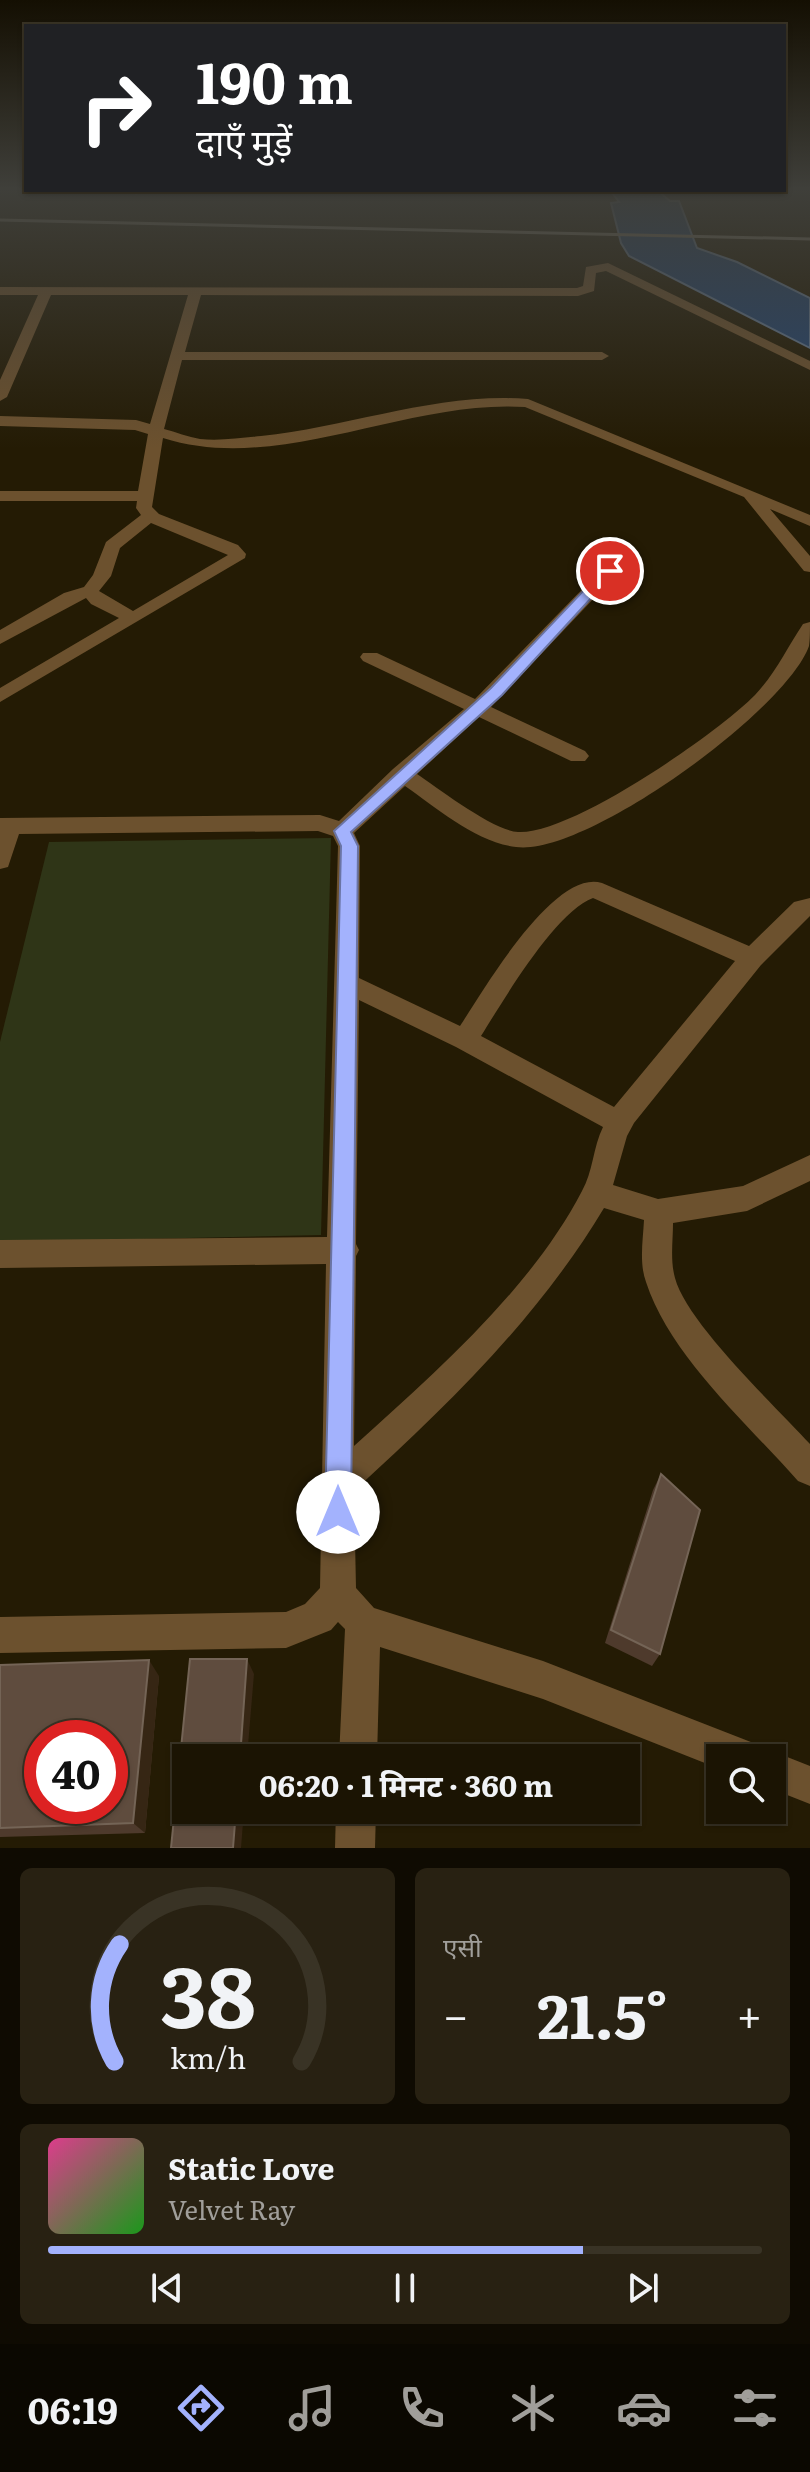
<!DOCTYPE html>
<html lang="hi">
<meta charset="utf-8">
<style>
:root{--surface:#1b1403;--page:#282112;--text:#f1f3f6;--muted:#a09e9a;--line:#393325;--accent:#a3b2fd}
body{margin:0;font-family:Literata,"Noto Sans Devanagari",serif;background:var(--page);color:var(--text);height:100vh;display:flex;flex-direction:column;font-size:30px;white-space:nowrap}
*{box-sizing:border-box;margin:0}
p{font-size:26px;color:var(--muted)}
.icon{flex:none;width:44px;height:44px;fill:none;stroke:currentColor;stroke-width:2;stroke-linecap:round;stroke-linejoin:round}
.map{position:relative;height:1848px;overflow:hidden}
.side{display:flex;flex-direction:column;gap:20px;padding:20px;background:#0f0b02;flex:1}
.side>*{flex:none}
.banner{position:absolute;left:24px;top:24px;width:762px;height:168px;border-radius:0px;box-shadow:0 2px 6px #0004,0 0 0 2px var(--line);background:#202124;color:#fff;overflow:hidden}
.buttons{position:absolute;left:706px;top:1744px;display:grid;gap:16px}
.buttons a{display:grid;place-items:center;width:80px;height:80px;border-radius:0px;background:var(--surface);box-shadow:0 2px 6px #0004,0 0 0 2px var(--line);font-size:40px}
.speed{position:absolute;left:24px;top:1720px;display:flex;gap:16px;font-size:40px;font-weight:700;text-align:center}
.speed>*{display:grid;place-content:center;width:104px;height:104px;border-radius:50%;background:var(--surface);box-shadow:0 2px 6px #0004,0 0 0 2px var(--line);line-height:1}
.speed .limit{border:12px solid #d22;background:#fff;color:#111}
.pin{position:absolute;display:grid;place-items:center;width:68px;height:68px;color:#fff;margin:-34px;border:4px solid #fff;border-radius:50%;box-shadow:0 2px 8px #0007}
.me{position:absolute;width:88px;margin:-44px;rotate:0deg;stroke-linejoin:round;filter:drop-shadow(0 0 6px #0008)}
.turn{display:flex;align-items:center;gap:28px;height:168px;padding:0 40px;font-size:36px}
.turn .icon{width:104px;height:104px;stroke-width:2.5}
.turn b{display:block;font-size:56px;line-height:68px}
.big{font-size:60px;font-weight:700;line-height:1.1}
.side .card{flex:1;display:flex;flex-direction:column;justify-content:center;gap:12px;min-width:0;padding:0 28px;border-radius:12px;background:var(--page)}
.side .dial{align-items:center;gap:0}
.dial svg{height:208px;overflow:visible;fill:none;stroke:var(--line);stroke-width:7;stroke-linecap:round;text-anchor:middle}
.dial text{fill:var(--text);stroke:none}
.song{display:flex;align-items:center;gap:24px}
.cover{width:96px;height:96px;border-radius:12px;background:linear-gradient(135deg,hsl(330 70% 55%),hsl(120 70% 35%))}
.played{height:8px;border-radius:4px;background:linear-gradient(90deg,var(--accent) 75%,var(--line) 75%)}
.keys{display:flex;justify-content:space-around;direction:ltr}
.heat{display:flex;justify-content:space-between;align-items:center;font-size:44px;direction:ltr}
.side .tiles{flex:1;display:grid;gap:20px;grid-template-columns:1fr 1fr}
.card:last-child{grid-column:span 2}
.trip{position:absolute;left:172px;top:1744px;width:468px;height:80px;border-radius:0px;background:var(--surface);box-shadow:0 2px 6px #0004,0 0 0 2px var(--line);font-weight:700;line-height:80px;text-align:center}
.tabs{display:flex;height:128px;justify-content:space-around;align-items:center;background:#0b0801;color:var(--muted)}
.tabs .icon{width:56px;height:56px}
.tabs .on{color:var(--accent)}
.tabs b{font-size:36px;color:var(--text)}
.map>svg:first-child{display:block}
</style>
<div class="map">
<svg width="810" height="1848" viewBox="0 0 810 1848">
<rect width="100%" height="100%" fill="#241b04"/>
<path fill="#2f3517" d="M331,838l-10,397 -321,7v-200l49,-200z"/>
<path fill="#25446d" stroke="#60748c" stroke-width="2" d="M610,190h47l13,11h9l18,47 40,14 73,36v50l-181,-92 -8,-13 -10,-40 8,-1z"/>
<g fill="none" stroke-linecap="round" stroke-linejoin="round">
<g fill="#6c512e" fill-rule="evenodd">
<path d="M131,190h11l-6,5z"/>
<path d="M608,263l202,98v9l-204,-99 -10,2 -2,18 -16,5 -377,-1 -16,57h417l7,4 -7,4h-420l-18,69c12,3 24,8 36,10 20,2 41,-1 61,-3 89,-9 177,-44 267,-37l282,116v11l-40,-17 40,47v16l-6,-1 -60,-74 -219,-90c-119,-8 -246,68 -362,31l-11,69 7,7 79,31 8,9 -1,4 -245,144v-14l119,-70 -28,-14 -5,-6 -86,46v-14l64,-37 20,-6 9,-12 13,-33 35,-27 -5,-7 1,-7h-137v-10h138l10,-57 -13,-4 -135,-4v-10l136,4 14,4 38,-129h-137l-44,102 -7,4v-21l38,-85h-38v-8l577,1 6,-2 3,-19zM151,523l77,32 -95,56 -34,-20 12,-15 9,-28z"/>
<path d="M610,566l9,5 -3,4 -125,132 94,44 4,5 -4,5h-14l-92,-44 -62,57c22,15 77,57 101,58 53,3 200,-99 237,-137 20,-21 32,-47 48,-71l7,-2c0,8 0,18 -1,24 -23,65 -225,211 -293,201 -41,-5 -79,-39 -111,-61l-51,47 6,13 -1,132 101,48c23,-35 94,-158 142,-143l147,63 45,-44 16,-4v18l-49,49 -127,158 -7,13 -14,49 45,14 85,-13 67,-31v26l-63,30 -74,12c0,18 -3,37 2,55 12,45 101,129 135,166v42l-12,-5c-51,-58 -128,-125 -152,-199 -7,-19 -3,-42 -2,-62l-40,-12c-66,110 -156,197 -250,283l2,97 18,20 169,53 213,83 4,12 12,-5 38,15v38l-38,-15v-31h-52v11l-177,-70 -163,-52 -3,111h-38l6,-129 -7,-7 -7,8 -45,18 -286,5v-36l286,-5 19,-8 15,-16 6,-324 -326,4v-28l327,-3 11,-391 -5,-10 -15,-5 -299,3 -11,33 -8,2v-51l320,-3 19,6 54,-52 71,-60 -101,-48 -3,-4 3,-4h14l98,46 129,-132zM593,898l142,63 -121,146 -133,-71c22,-35 74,-124 112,-138zM359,1000l97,47 147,80c-10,20 -10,45 -21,64 -51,98 -147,182 -228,255l2,-190 3,-6 -3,-6z"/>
<path d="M336,1810h40l-1,38h-40z"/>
</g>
<path stroke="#807866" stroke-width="3" d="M0,220l810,19"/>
</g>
<g fill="#4e3a2c">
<path d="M661,1474l-1,180 -8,12 -47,-23 48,-153z"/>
<path d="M0,1665l159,11 -14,157 -145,4z"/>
</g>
<g fill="#362614">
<path d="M247,1659l7,15 -7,84h-7z"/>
<path d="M149,1660l10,16 -14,157 -12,-10z"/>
<path d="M236,1810h8l-3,38h-8z"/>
</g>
<g fill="#5f4c3e" stroke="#746456" stroke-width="2" fill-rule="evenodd">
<path d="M661,1474l39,36 -40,144 -49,-24z"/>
<path d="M190,1659h57l-7,99h-54v52h50l-3,38h-62z"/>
<path d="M149,1660l-16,163 -133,5v-163zM42,1738h68v68h-68z"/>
</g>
<linearGradient id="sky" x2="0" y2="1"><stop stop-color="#140f02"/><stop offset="0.42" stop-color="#3f3f3a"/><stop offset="1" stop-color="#3f3f3a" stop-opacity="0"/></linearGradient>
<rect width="810" height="449" fill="url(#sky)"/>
<path fill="#a3b2fd" stroke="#6a74a4" stroke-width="2" d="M605,568l11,3 -114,124 -151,137 7,14 -7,666 -4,9 -9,4 -10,-4 -3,-9 16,-666 -7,-15 157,-143z"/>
</svg>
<div class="buttons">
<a><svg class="icon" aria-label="search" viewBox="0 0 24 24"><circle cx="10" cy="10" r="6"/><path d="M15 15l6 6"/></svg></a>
</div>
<div class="speed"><div class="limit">40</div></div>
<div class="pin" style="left:610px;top:571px;background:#d93025"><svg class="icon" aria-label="arrive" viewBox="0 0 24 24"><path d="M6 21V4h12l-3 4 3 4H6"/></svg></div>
<svg class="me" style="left:338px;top:1512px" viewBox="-20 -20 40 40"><circle r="19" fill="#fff"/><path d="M0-13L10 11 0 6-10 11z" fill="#a3b2fd"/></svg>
<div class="trip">06:20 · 1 मिनट · 360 m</div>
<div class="banner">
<div class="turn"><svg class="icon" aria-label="right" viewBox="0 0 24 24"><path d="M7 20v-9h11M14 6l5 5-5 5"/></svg><div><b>190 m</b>दाएँ मुड़ें</div></div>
</div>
</div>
<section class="side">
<div class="tiles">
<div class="card dial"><svg viewBox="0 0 100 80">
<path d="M14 69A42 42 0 1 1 86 69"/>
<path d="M14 69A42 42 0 0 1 16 24" stroke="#a3b2fd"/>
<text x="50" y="56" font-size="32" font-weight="700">38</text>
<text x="50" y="72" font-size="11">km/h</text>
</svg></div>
<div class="card"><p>एसी</p>
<div class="heat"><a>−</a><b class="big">21.5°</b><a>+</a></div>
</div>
<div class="card">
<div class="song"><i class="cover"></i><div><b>Static Love</b><p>Velvet Ray</p></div></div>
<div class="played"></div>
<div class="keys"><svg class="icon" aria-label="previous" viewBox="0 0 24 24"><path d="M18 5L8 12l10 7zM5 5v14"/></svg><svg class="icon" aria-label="pause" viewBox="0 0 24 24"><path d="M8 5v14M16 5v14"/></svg><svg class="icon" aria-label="next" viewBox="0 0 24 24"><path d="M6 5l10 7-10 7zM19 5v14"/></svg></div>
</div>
</div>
</section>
<nav class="tabs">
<b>06:19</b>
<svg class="icon on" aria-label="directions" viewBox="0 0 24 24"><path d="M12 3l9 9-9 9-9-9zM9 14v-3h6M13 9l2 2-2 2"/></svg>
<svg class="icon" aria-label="music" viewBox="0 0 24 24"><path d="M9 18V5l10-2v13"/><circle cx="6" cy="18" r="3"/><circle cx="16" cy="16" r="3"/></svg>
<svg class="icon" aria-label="phone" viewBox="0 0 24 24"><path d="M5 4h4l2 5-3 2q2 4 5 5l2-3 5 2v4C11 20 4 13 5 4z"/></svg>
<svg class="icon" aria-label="climate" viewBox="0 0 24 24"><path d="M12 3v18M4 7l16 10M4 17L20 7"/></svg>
<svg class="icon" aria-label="car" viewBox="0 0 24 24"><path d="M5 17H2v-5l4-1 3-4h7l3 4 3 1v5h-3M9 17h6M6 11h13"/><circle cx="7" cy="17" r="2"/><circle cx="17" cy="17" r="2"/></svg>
<svg class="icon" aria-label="filters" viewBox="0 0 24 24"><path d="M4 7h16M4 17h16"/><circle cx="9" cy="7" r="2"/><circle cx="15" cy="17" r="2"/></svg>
</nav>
